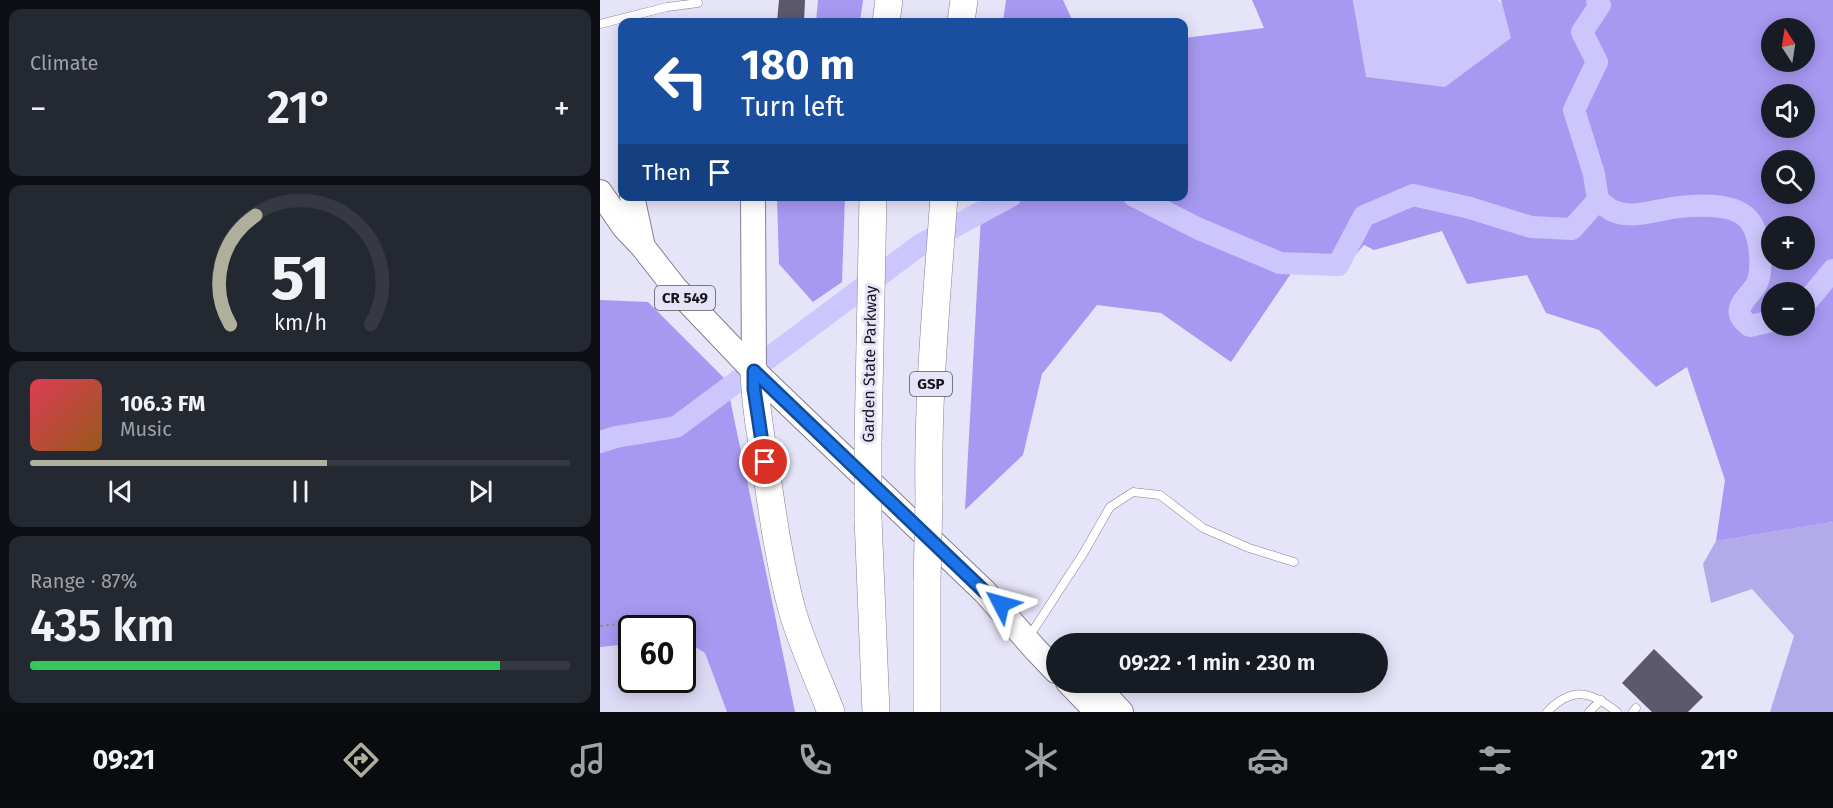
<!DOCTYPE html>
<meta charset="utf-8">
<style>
:root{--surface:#171b24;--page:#242831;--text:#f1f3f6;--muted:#9ea1a6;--line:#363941;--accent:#aeb09b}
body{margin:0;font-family:"Fira Sans",sans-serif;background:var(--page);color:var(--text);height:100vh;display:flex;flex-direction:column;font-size:22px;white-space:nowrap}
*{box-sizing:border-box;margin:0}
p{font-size:20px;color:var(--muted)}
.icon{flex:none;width:33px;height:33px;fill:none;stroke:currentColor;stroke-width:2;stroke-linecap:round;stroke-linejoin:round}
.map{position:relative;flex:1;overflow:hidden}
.drawer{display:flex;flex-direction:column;gap:9px;padding:9px;background:#0d0f14;width:600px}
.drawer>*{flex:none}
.guide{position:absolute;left:18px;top:18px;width:570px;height:183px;border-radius:12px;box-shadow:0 3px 15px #0003;background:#1a4fa0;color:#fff;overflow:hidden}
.needle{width:39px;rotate:348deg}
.buttons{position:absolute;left:1161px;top:18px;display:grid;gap:12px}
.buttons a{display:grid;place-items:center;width:54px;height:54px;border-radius:50%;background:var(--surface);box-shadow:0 3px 15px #0003;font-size:30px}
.speed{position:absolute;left:18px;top:615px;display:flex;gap:12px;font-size:30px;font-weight:700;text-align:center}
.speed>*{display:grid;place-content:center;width:78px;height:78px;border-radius:50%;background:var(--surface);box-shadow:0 3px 15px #0003;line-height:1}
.speed .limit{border:3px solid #111;border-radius:9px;background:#fff;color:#111}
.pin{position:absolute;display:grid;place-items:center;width:51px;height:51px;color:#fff;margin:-26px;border:3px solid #fff;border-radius:50%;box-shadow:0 2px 6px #0007}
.me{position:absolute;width:66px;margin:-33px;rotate:309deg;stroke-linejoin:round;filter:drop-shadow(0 0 4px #0008)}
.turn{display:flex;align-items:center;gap:21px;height:126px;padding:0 24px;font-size:27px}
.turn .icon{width:78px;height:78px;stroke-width:2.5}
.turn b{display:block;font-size:42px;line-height:51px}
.then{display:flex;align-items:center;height:57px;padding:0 24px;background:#0003;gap:12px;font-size:22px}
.big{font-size:45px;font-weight:600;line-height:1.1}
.drawer .card{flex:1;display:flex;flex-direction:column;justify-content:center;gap:9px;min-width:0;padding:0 21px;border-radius:12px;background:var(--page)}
.drawer .dial{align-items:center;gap:0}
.dial svg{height:156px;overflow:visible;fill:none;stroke:var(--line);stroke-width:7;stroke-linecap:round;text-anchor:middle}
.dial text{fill:var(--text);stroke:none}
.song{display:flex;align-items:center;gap:18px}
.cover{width:72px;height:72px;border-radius:9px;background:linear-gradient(135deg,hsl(350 70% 55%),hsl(30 70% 35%))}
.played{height:6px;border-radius:3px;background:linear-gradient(90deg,var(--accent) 55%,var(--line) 55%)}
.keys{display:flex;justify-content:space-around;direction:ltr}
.heat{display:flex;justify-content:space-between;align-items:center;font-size:33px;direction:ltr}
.charge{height:9px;border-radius:4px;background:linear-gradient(90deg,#34c759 87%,var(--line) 0)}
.trip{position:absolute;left:446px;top:633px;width:342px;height:60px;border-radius:30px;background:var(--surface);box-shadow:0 3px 15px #0003;font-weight:600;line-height:60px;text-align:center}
.tab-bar{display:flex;height:96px;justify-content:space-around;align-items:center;background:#090b0e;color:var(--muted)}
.tab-bar .icon{width:42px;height:42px}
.tab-bar .selected{color:var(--accent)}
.tab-bar b{font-size:27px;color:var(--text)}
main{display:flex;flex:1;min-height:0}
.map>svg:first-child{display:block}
</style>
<main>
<section class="drawer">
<div class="card"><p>Climate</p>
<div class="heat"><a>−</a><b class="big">21°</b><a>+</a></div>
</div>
<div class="card dial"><svg viewBox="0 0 100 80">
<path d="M14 69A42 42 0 1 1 86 69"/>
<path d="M14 69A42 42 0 0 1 27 13" stroke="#aeb09b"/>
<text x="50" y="56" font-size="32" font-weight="700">51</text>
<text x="50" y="72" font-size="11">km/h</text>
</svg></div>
<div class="card">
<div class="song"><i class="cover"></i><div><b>106.3 FM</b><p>Music</p></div></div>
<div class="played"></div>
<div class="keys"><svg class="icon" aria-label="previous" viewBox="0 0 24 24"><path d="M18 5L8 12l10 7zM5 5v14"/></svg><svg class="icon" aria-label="pause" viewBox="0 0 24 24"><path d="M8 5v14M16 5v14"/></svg><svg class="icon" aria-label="next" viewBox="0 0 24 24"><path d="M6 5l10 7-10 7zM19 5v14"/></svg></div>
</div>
<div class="card"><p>Range · 87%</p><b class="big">435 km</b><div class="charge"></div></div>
</section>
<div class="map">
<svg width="1233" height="712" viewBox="0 0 1233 712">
<rect width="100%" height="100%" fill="#e6e4f8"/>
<path fill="#dcdaf5" d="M83,639l22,14 14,37 12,22h-131v-65l31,-3 1,36h50z"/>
<path fill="#b2aae9" d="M1233,522v190h-63l24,-76 -42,-47 -41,14 -8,-39 13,-23z"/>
<g fill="#a799f1" fill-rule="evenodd">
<path d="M218,0h45l-3,22h-44z"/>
<path d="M406,0h57l10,22h-70z"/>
<path d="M652,0h101l14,77 135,-74 -1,-3h332v522l-117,19 9,-61 -38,-113 -31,20 -57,-57 -53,-17 -19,-38 -60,9 -25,-53 -68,19 -10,-5 -8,9 -62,15 -63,93 -70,-49 -64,-8 -55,69 -19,81 -58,55 17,-313 202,-1v-158l80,-10zM1172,28h32v34h-32zM1172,94h32v34h-32zM1172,160h32v34h-32zM1172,226h32v34h-32zM1172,292h32v34h-32z"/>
<path d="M177,197h68l-3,85 -29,20 -34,-38z"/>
<path d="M0,300l48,2 87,87 -6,5 66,318h-68l-22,-59 -22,-14 -1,-11h-50l-1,16 -31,3z"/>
</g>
<path fill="#cdc6fd" d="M753,0h144l5,3 9,35 -66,49 -79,-10z"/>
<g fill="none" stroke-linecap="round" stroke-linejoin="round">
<g stroke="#cdc6fd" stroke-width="22">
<path d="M997,0l3,5 -18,27 15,30 -23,48 20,64 4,26"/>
<path d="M534,196l65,33 81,34 58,2 26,-49 49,-21 57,13 61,19 41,2 26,-29"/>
<path d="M998,200c5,4 10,9 15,11 20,8 40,0 59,-3 21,-3 61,-6 76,11 12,12 15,45 10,62 -6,16 -33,27 -8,45l22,-5"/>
<path d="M1204,305l29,-35"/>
<path d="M0,442l16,-5 60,-10 244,-182 91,-49"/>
</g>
</g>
<g fill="#5b596b">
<path d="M179,0h26l-1,22h-27z"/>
<path d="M1054,649l49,48 -15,15h-36l-30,-29z"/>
</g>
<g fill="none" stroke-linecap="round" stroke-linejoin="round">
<g stroke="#828092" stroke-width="9">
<g id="service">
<path d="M0,24l67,-17 31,-4"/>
<path d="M434,629l49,-75 27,-47 23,-15 27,3 43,33 46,20 45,14"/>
<path d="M947,712c25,-26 44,-21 70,0"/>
<path d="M989,712l12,-12"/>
<path d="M1033,712l3,-4"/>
</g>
</g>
<g stroke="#828092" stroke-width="26">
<g id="primary">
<path d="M0,192l24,35 19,20 32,41 79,83 231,221 50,57 21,22"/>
<path d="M32,196l11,51"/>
<path d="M153,196l1,175"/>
<path d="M468,682l29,30"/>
<path d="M493,682l28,30"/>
</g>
</g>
<g stroke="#828092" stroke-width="28">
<g id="motorway">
<path d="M286,22l3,-22"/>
<path d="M361,22l3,-22"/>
<path d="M154,371c1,31 6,61 11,91 7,49 14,99 27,148 10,35 26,68 39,102"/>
<path d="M268,442l5,-246"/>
<path d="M329,498c-2,-101 8,-201 15,-302"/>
<path d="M268,518l8,194"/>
<path d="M327,582v130"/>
</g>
</g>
<path stroke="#908f9d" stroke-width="2" stroke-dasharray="3 3" stroke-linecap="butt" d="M0,626l66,-7"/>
<use href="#service" stroke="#fff" stroke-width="8"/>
<use href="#primary" stroke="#fff" stroke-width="24"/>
<use href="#motorway" stroke="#fff" stroke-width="27"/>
<g stroke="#828092" stroke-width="28" stroke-linecap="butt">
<g id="motorway-bridge">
<path d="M268,442v76"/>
<path d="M327,582l2,-84"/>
</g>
</g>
<use href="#motorway-bridge" stroke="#fff" stroke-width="27"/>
</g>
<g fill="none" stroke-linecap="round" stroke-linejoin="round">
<g stroke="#114b97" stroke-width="15">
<path id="route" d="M165,462l-11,-73v-18l231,221 16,12"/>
</g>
<use href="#route" stroke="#1a73e8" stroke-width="10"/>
</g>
<g text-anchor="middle" stroke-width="6" stroke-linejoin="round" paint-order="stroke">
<g fill="#e6e4f8" stroke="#55545f" stroke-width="1.5">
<rect x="55" y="286" width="60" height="24" rx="4.5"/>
<rect x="310" y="372" width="42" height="24" rx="4.5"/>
</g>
<g font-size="15" font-weight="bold" fill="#17161d">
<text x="85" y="303">CR 549</text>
<text x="331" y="389">GSP</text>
</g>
<g font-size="16" fill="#17161d" stroke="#e6e4f8">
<text transform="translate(269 364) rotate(-89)" y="6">Garden State Parkway</text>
</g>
</g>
</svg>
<div class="buttons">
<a><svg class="needle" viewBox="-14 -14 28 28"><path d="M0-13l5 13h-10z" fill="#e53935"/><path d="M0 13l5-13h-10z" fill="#9ea1a6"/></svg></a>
<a><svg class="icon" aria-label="sound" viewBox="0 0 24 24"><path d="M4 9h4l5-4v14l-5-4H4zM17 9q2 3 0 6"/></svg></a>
<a><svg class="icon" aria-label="search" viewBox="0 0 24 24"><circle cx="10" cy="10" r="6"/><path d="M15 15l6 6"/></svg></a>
<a>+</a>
<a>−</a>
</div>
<div class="speed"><div class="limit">60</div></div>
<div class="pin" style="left:165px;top:462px;background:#d93025"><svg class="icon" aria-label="arrive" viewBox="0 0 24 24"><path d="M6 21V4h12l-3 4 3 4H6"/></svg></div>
<svg class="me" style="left:401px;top:604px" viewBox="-20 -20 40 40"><path d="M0-17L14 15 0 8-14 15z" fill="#1a73e8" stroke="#fff" stroke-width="4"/></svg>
<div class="trip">09:22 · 1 min · 230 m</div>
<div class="guide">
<div class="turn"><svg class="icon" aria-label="left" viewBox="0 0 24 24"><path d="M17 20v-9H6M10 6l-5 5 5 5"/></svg><div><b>180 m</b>Turn left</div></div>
<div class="then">Then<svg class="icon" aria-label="arrive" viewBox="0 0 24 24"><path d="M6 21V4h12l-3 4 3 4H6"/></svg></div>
</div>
</div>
</main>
<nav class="tab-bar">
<b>09:21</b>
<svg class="icon selected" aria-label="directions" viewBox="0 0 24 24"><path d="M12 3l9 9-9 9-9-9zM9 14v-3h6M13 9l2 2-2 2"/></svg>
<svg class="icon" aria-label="music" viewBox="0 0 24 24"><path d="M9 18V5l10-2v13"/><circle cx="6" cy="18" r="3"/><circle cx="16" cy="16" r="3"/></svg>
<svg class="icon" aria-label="phone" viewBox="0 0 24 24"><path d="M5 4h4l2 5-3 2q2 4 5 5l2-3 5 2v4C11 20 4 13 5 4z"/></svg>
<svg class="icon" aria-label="climate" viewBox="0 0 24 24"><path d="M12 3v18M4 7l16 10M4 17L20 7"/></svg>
<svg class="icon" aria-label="car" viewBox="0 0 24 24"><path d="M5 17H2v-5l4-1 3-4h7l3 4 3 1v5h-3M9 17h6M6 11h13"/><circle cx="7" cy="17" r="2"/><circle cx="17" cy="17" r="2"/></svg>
<svg class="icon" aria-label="filters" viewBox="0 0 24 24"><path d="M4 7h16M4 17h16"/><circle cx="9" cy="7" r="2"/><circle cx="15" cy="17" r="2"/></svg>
<b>21°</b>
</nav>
